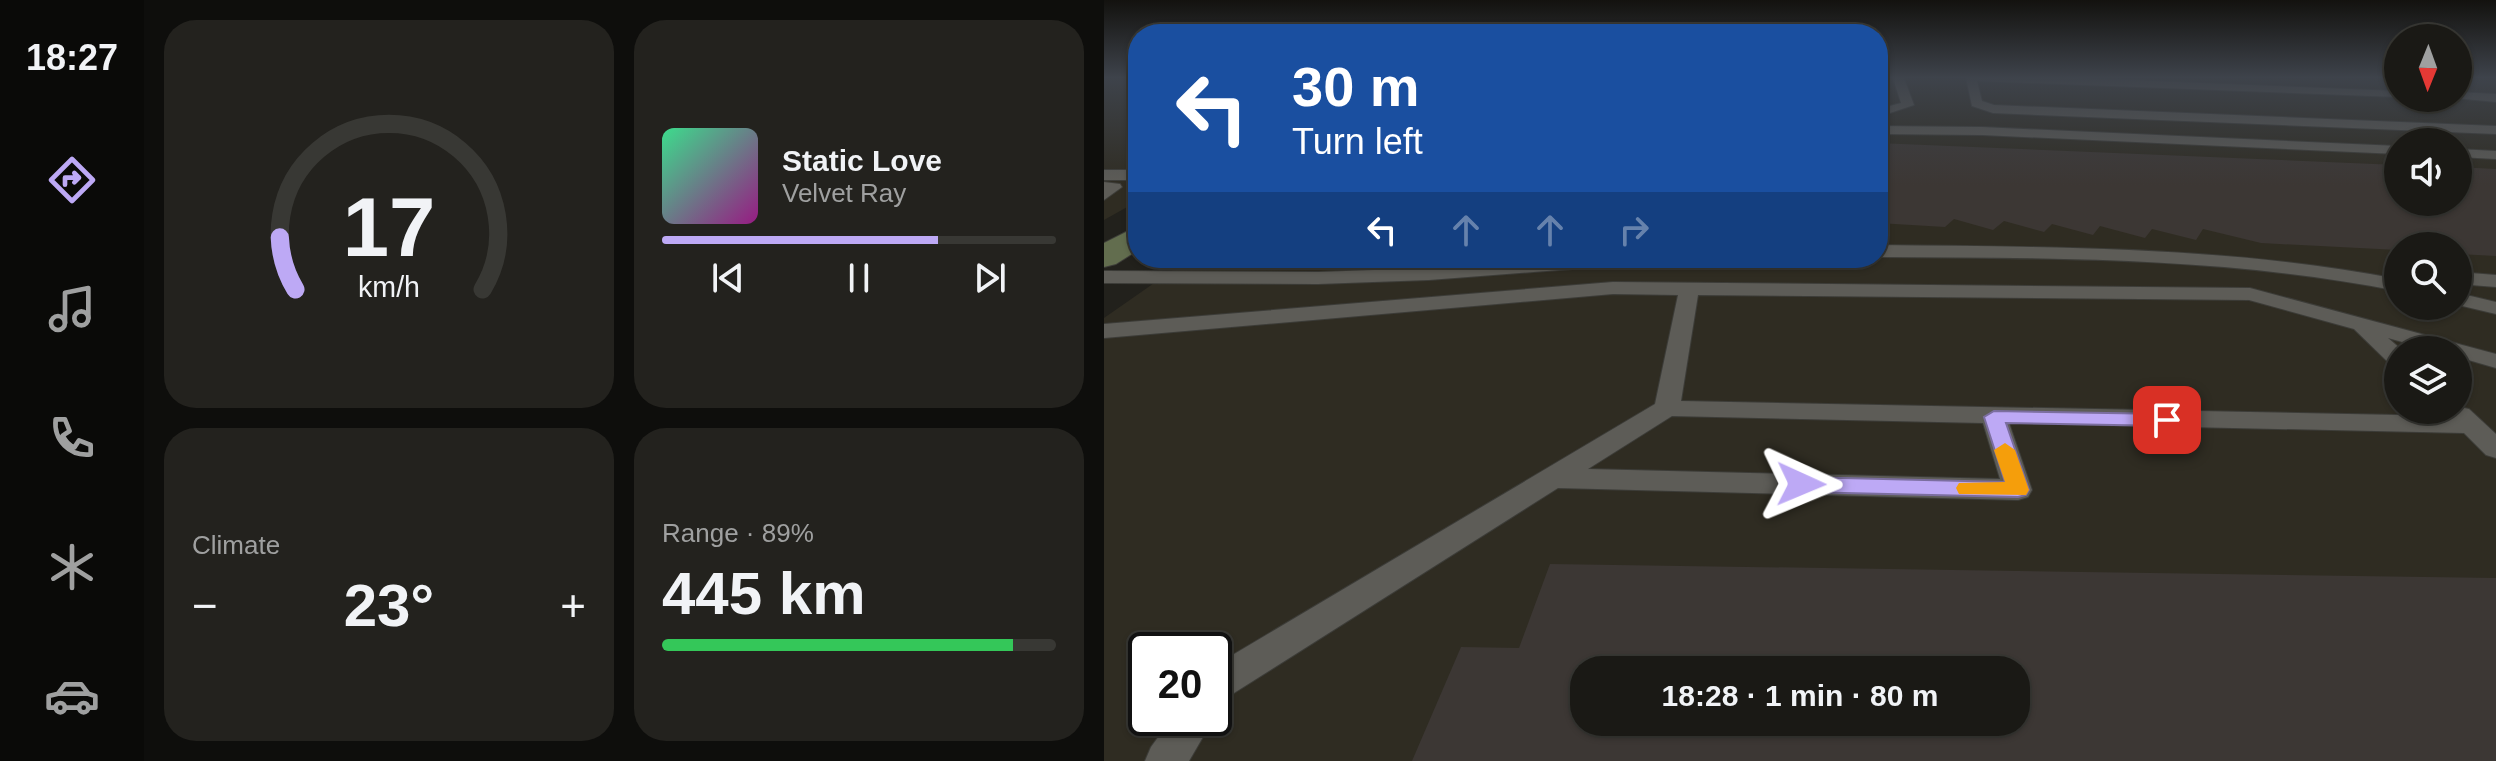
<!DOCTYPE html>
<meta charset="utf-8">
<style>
:root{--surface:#1a1915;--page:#23221e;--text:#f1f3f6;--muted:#9fa0a0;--line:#383834;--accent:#bda9f5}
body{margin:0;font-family:Helvetica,sans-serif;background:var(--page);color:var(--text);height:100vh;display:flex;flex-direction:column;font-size:30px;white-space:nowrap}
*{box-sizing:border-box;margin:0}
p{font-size:26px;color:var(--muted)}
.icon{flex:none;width:44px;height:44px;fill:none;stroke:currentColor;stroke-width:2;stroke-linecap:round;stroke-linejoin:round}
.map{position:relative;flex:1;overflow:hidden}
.details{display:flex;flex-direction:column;gap:20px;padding:20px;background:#0e0e0c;width:960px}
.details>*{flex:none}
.banner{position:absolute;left:24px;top:24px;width:760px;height:244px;border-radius:32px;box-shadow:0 2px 6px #0004,0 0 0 2px var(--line);background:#1a4fa0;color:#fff;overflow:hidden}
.needle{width:52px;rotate:181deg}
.fabs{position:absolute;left:1280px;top:24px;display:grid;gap:16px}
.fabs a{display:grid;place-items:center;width:88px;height:88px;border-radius:50%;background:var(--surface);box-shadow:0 2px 6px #0004,0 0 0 2px var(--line);font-size:40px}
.speed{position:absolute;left:24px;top:632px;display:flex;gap:16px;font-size:40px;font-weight:700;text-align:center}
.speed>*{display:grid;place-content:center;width:104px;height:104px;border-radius:50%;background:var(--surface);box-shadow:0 2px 6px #0004,0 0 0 2px var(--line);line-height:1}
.speed .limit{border:4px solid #111;border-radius:12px;background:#fff;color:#111}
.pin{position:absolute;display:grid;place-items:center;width:68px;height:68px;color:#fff;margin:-34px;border-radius:16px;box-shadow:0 4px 12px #0006}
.me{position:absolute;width:88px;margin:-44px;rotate:91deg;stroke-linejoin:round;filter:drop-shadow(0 0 6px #0008)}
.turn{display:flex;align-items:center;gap:28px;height:168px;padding:0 32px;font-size:36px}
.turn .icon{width:104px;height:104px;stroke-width:2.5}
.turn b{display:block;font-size:56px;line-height:68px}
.lanes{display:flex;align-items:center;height:76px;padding:0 32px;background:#0003;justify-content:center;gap:40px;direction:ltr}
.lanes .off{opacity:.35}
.big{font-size:60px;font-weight:700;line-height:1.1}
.details .tile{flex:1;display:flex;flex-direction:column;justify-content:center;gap:12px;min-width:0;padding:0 28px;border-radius:32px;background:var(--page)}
.details .dial{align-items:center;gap:0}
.dial svg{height:208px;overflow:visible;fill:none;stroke:var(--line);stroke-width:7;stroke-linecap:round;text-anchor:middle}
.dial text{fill:var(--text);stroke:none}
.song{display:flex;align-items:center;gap:24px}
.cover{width:96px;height:96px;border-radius:12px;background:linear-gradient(135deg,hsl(150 70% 55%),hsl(310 70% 35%))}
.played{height:8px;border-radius:4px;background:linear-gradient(90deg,var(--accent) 70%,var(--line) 70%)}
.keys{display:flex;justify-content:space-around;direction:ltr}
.heat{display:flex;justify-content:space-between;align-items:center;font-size:44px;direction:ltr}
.charge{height:12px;border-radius:6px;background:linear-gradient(90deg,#34c759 89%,var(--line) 0)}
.details .tiles{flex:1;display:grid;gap:20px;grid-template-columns:repeat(2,1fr)}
.trip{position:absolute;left:466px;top:656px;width:460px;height:80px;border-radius:32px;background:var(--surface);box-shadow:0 2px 6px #0004,0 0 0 2px var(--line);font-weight:700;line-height:80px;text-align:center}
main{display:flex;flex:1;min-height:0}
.tabs{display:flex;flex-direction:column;width:144px;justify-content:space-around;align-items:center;background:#0a0a08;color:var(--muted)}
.tabs .icon{width:56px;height:56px}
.tabs .selected{color:var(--accent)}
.tabs b{font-size:36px;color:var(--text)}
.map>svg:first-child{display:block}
</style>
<main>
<nav class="tabs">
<b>18:27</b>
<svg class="icon selected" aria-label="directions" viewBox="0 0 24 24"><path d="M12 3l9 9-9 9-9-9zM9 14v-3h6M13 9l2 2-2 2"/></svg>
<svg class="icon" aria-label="music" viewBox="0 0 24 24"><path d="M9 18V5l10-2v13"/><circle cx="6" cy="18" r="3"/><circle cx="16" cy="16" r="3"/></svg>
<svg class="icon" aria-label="phone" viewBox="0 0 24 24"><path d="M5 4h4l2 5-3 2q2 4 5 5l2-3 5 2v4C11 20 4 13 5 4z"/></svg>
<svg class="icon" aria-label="climate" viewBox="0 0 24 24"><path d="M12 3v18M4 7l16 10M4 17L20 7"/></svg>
<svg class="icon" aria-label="car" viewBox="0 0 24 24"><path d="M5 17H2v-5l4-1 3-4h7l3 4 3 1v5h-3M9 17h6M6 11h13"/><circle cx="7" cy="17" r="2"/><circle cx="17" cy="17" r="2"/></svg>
</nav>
<section class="details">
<div class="tiles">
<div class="tile dial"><svg viewBox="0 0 100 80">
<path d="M14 69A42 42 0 1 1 86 69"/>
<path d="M14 69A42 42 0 0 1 8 49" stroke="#bda9f5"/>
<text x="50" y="56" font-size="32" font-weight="700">17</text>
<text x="50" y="72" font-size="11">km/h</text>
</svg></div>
<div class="tile">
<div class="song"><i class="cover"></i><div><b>Static Love</b><p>Velvet Ray</p></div></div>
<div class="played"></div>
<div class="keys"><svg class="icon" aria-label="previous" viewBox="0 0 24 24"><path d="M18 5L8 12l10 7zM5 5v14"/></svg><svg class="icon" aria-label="pause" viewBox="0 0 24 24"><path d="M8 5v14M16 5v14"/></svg><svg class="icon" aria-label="next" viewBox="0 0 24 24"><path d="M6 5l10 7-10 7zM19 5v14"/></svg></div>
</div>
<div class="tile"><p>Climate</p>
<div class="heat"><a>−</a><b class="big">23°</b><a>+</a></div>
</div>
<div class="tile"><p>Range · 89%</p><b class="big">445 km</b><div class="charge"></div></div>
</div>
</section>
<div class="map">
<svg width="1392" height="761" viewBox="0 0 1392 761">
<rect width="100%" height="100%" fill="#22211c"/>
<g fill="#2f2c22" fill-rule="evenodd">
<path d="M0,78h34v123l-34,19z"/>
<path d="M774,78h520v20h60v-20h38v683h-1392v-443l86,-60h688zM1294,142h60v60h-60zM1294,246h60v60h-60zM1294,350h60v60h-60zM42,650h68v68h-68zM480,670h432v52h-432z"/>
</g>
<g fill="#3c3734" fill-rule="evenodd">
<path d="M774,143l520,22v37h60v-35l38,2v87l-38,-2v-8h-60v4l-137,-7 -58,-14 -7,11 -44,-11 -7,9 -45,-12 -7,9 -41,-11 -8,8 -40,-11 -11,9 -39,-11 -9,8 -67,-4z"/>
<path d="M446,564l946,14v183h-1084l49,-114 58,1zM480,670h432v52h-432z"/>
</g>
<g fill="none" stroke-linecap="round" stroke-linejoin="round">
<g stroke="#3c3c38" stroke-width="2">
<g id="lane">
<path d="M789,78h11l10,27 -36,12v-8l23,-6z"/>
<path d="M862,78h111l321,13v6l-421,-16 5,20 12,4 502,21v8l-503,-21 -21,-7z"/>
<path d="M1354,92l38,2v8l-42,-4h4z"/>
<path d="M774,126l104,1 416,19v8l-416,-19 -104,-1z"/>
<path d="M1354,149l38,2v8l-38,-2z"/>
<rect x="0" y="170" width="34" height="10"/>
<path d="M0,182l16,2 2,3 -18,13z"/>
<path d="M774,245c175,2 348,1 520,34v12c-172,-34 -345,-33 -520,-34z"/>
<path d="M460,258h83l-9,6 -209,16 -111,4 -214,-1v-12l214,1 111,-4z"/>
<path d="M1354,272l38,3v12l-38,-3z"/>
<path d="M509,282l637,6 246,66v14l-38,-11v-7h-27l-43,-12 14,12h-4v16l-8,-2 -36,-35 -105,-29 -551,-5 -17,106 767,15 3,-6 9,-3 9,2 27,25v24l-10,-3 -22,-22 -455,-10 23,67 -4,7 -10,3 -460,-12 -324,205 -7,10 -13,5v-42l441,-262 23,-109 -65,-1 -509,44v-14zM568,416l311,7 17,56 -412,-10z"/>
<path d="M1354,293l38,9v12l-38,-9z"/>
<path d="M110,717v1l-25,43h-44l6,-14 21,-29z"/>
</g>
</g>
<g stroke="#3c3c38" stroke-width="2">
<path id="secondary" d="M34,226v24l-22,14 -12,3v-24z"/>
</g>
<use href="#lane" fill="#5d5c57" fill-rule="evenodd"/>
<use href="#secondary" fill="#626d4e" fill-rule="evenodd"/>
</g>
<linearGradient id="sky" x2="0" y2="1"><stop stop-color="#13120f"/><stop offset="0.42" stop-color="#3e434b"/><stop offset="1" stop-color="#3e434b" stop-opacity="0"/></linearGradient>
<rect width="1392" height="185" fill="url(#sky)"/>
<path fill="#bda9f5" stroke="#7b6e9f" stroke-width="2" d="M890,411l173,3 10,6 -10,6 -161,-3 23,67 -3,5 -8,2 -217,-5 -8,-2 -3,-6 3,-5 8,-2 204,5 -21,-65z"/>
<path fill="#f59e0b" d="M901,443l10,7 14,40 -3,5 -67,-1 -3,-6 3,-5 46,-1 -11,-32z"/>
</svg>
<div class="fabs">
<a><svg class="needle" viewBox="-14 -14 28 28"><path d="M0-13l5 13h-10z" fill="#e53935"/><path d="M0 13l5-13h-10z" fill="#9fa0a0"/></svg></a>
<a><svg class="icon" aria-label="sound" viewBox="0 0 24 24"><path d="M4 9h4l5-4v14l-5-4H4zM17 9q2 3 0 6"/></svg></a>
<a><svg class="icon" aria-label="search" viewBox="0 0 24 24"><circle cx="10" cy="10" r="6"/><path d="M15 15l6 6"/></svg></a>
<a><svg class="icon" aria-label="layers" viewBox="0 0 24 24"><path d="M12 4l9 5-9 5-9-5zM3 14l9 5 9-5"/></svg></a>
</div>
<div class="speed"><div class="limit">20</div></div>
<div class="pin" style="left:1063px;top:420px;background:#d93025"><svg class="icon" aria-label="arrive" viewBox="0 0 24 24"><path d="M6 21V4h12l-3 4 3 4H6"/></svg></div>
<svg class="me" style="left:697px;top:484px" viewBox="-20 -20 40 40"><path d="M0-17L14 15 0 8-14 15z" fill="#bda9f5" stroke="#fff" stroke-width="4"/></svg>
<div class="trip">18:28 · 1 min · 80 m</div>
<div class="banner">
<div class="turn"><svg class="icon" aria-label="left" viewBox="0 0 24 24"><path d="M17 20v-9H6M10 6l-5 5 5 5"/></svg><div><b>30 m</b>Turn left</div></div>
<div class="lanes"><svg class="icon" aria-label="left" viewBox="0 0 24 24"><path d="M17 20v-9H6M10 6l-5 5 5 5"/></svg><svg class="icon off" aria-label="ahead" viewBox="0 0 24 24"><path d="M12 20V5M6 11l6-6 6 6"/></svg><svg class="icon off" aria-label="ahead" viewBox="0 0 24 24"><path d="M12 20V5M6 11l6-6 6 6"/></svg><svg class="icon off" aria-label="right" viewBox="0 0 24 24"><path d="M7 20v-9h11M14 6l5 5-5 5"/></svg></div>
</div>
</div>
</main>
